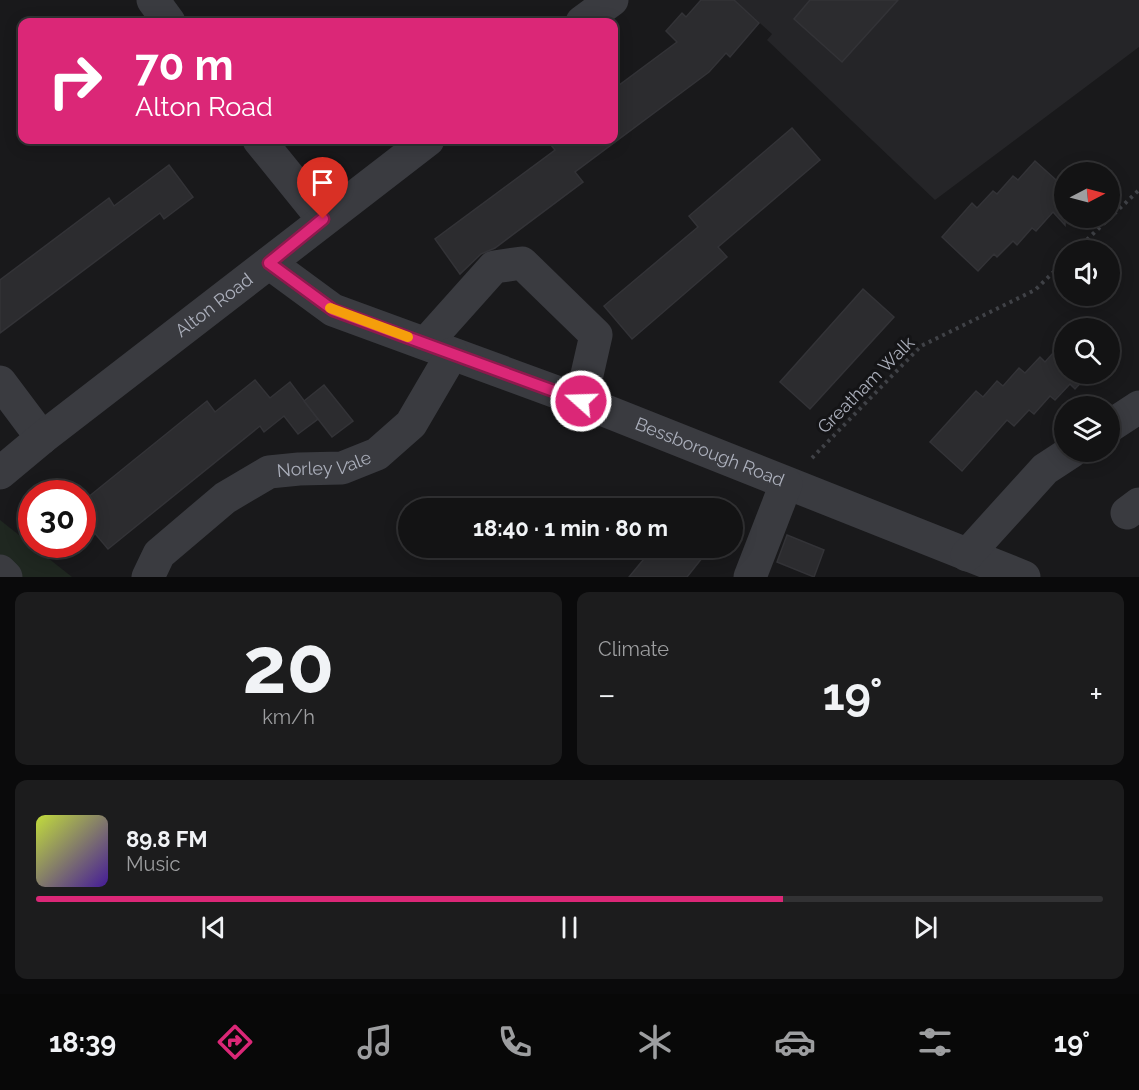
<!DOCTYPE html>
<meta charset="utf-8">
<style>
:root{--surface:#131314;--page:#1c1c1d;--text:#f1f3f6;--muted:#9d9ea0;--line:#323234;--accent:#db2777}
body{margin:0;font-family:Raleway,sans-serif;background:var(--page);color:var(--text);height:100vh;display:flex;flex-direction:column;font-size:22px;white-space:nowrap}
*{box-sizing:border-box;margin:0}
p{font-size:20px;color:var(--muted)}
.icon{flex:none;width:33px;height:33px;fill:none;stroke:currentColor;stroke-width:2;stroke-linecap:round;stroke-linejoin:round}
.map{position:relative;height:577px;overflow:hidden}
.side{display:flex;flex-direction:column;gap:15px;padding:15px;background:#0a0a0b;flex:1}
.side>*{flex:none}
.hud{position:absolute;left:18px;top:18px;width:600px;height:126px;border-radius:12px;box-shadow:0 3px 15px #0003,0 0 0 2px var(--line);background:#db2777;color:#fff;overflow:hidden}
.needle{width:39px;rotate:84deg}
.tools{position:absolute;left:1054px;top:162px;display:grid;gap:12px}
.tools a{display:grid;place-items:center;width:66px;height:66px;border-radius:50%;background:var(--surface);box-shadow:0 3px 15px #0003,0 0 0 2px var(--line);font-size:30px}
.speed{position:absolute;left:18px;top:480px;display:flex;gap:12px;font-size:30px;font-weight:700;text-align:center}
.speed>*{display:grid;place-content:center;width:78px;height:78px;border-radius:50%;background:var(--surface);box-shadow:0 3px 15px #0003,0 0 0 2px var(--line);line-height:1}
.speed .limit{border:9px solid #d22;background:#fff;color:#111}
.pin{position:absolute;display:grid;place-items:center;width:51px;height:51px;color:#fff;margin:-62px -26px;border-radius:50% 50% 50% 0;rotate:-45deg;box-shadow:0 0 6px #0007}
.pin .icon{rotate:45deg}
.me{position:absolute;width:66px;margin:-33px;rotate:290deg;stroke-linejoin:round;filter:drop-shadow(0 0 4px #0008)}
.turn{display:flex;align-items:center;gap:21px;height:126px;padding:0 18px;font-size:27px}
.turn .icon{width:78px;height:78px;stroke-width:2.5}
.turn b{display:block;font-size:42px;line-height:51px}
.big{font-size:45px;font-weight:700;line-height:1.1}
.side .tile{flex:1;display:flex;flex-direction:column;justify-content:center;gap:9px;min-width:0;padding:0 21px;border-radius:12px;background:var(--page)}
.side .dial{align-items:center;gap:0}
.dial b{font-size:78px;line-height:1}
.song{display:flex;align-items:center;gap:18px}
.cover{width:72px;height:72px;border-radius:9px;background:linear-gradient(135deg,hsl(70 70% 55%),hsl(260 70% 35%))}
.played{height:6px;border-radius:3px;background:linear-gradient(90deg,var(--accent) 70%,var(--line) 70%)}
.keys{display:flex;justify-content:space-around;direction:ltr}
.heat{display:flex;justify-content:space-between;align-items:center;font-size:33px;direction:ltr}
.side .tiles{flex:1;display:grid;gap:15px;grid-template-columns:1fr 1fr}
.tile:last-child{grid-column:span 2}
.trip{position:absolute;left:398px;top:498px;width:345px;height:60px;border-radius:30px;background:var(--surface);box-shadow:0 3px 15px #0003,0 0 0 2px var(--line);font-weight:700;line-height:60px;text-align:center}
.dock{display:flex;height:96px;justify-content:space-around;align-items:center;background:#080808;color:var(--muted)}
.dock .icon{width:42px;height:42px}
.dock .selected{color:var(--accent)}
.dock b{font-size:27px;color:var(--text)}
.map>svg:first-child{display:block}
</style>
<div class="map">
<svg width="1139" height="577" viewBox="0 0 1139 577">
<rect width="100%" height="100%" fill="#19191b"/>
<path fill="#252528" d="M734,0h405v47l-204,153 -168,-160 5,-6z"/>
<path fill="#1f2720" d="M0,520l72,57h-72z"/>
<g fill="#2c2c2f" stroke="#333337" stroke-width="1.5">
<path d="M701,0h33l25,23 -29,34 -4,-4 -17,19 -134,100 8,10 -88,66 -14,6 -21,20 -25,-35 120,-89 -8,-10h67v-51l63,-47 -11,-11 16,-18 4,4z"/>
<path d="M810,0h88l-56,62 -48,-43z"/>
<path d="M792,128l28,32 -102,87 9,10 -95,82 -28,-33 94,-79 -9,-11z"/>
<path d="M1035,161l30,27v37l-12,-13 -17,19 -4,-3 -15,17 -4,-4 -16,16 -3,-3 -16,17 -36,-34 30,-34 5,5 16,-17 4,3 16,-18 5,4z"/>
<path d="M169,165l24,32 -29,22 -4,-6 -160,120v-53l109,-82 5,8z"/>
<path d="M863,289l31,28 -84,92 -30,-27z"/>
<path d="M1062,343l3,3v28h24l-14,15 -5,-5 -15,16 -5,-4 -16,18 -5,-4 -15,16 -7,-6 -45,51 -32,-29 46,-51 7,6 14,-16 6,5 16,-18 6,5 15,-16 5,5z"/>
<path d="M255,380l15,18 20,-16 28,37 -20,15 -14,-18 -20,16 -4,-6 -152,123 -26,-31v-16l125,-101 8,11z"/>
<path d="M324,385l29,36 -21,16 -28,-36z"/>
<path d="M787,535l37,15 -10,27 -37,-15z"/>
<path d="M653,548h57l-23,29h-58z"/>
</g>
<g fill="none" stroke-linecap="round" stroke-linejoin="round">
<g stroke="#404247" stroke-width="4" stroke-dasharray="3 4.5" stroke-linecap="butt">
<path d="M1076,250l63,-60"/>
<path d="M812,458l109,-112 114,-56 30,-29"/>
</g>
<g stroke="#3a3b40" stroke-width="33">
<path d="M153,0l16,22"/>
<path d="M582,22l30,-22"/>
<path d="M259,140l64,79"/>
<path id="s1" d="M269,263l64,47 248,91 443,176"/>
<path d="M426,343l68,-76 28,-4 74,72 -15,66"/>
<path d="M0,382l42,56"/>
<path d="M1110,426l29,-19"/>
<path id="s2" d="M0,473l42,-35 386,-298"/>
<path d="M1127,513l12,-9"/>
<path d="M967,555l78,-86 26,-17"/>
<path d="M0,571l6,6"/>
<path id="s3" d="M148,577l11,-23 66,-56 44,-26 30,-3 43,-1 35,-14 34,-30 41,-70"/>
<path d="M750,577l36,-93"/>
</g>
</g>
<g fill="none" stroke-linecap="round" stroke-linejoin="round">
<g stroke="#8e194d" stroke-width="15">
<path id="route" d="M323,219l-54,44 64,47 248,91"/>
</g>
<use href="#route" stroke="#db2777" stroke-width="10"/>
<path stroke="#f59e0b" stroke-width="10" d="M330,308l78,29"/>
</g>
<g text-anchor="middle" stroke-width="6" stroke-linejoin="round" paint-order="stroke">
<g font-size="18" fill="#abafbb" stroke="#141416">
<text dy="6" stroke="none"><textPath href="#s2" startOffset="272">Alton Road</textPath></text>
<text transform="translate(866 385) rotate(-45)" y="6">Greatham Walk</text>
<text dy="6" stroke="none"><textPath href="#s1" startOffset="482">Bessborough Road</textPath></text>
<text dy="6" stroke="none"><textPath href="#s3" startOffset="219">Norley Vale</textPath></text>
</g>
</g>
</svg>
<div class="tools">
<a><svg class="needle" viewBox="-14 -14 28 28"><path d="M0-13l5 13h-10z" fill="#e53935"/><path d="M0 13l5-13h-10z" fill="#9d9ea0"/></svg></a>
<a><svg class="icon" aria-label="sound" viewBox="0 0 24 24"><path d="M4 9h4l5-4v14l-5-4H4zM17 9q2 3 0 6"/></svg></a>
<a><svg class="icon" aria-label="search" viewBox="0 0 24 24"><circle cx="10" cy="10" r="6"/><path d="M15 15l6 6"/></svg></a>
<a><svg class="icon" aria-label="layers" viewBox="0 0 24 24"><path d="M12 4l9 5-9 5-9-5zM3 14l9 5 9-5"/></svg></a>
</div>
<div class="speed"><div class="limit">30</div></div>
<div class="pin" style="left:323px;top:219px;background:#d93025"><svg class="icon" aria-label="arrive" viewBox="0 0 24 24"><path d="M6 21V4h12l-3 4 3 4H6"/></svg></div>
<svg class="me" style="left:581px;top:401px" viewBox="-20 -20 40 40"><circle r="17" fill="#db2777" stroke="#fff" stroke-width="3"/><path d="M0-11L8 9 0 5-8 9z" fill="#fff"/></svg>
<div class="trip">18:40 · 1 min · 80 m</div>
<div class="hud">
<div class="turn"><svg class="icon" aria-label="right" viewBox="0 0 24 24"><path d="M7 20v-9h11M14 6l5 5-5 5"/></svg><div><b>70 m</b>Alton Road</div></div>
</div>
</div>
<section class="side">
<div class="tiles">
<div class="tile dial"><b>20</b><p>km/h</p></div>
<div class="tile"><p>Climate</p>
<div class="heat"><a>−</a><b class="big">19°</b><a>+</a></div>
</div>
<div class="tile">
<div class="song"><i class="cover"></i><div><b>89.8 FM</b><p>Music</p></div></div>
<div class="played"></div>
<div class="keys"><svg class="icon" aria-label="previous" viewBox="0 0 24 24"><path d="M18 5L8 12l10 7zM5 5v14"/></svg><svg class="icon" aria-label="pause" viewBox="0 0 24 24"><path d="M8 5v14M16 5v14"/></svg><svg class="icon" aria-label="next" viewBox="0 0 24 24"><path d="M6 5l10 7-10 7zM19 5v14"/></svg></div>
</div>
</div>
</section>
<nav class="dock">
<b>18:39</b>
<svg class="icon selected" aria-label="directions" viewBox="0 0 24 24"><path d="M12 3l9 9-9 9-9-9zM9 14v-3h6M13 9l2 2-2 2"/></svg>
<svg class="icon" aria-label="music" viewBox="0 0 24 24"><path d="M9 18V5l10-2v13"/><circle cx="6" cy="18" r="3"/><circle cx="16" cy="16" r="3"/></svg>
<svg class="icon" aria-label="phone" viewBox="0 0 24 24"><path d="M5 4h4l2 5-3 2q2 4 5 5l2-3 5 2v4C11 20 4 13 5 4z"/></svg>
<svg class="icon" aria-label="climate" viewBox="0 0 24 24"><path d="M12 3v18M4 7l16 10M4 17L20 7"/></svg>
<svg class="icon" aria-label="car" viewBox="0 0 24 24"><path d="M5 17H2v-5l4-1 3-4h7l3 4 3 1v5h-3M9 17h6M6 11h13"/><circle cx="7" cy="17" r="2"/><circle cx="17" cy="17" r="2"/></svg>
<svg class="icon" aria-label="filters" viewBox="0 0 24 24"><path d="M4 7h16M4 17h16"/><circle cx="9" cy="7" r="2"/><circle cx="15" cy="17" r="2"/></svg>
<b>19°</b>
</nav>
